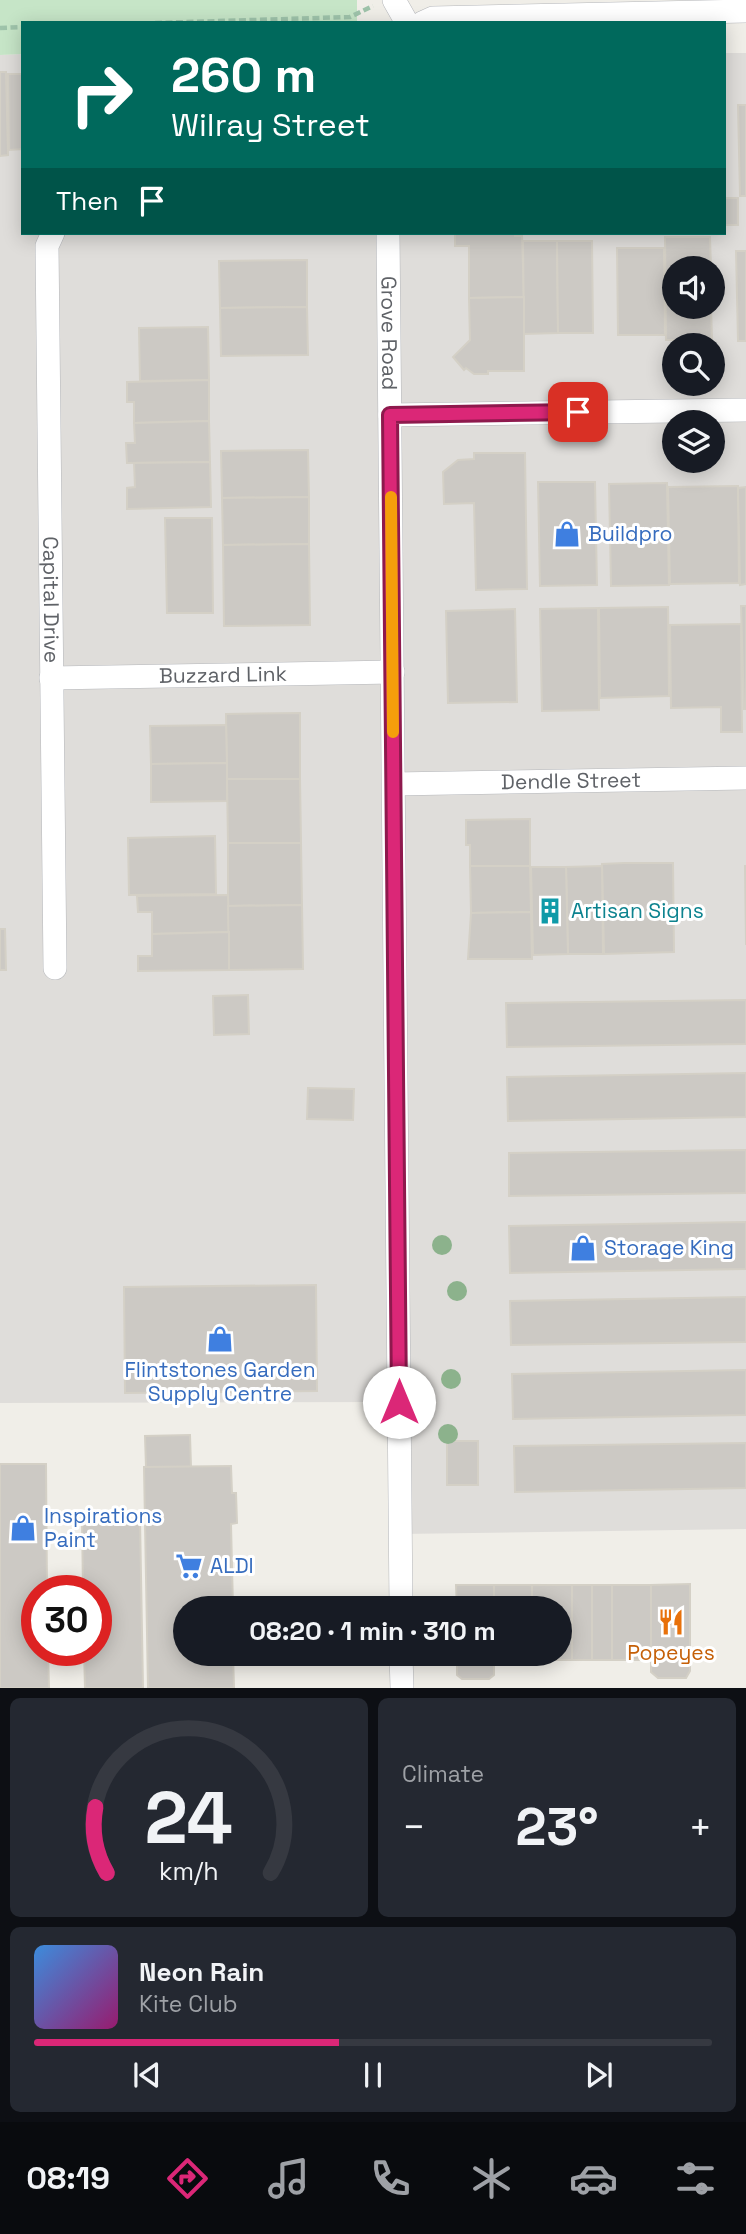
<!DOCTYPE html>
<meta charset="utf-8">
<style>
:root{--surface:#171b24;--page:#242831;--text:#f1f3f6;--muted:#9ea1a6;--line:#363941;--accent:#db2777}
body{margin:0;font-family:"Space Grotesk",sans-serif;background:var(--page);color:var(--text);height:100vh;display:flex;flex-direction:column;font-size:26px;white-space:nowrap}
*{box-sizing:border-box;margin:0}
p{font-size:23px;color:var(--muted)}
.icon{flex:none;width:38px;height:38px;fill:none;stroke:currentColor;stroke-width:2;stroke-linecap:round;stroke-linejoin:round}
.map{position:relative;height:1688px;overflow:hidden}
.details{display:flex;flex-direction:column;gap:10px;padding:10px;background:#0d0f14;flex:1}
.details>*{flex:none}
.banner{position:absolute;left:21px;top:21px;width:705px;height:214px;border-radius:0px;box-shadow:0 4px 18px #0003;background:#00695c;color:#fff;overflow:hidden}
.tools{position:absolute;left:662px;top:256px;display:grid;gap:14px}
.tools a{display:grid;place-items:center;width:63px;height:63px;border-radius:50%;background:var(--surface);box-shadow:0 4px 18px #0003;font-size:35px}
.speed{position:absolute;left:21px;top:1575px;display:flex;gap:14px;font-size:35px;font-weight:700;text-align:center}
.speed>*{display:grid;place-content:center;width:91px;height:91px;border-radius:50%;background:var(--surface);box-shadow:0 4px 18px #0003;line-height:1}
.speed .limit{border:10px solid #d22;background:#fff;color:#111}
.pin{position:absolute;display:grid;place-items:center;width:60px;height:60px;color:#fff;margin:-30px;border-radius:14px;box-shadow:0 4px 10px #0006}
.me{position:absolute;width:77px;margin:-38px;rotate:0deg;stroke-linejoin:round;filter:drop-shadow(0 0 5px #0008)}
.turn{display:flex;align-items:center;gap:24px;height:147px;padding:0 35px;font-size:32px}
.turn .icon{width:91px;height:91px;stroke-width:2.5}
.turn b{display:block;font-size:49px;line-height:60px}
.then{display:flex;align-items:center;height:66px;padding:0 35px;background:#0003;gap:14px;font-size:26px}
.big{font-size:52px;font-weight:700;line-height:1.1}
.details .widget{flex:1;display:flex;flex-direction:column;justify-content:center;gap:10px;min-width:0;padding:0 24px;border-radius:10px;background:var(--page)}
.details .dial{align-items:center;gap:0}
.dial svg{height:182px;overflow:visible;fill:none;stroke:var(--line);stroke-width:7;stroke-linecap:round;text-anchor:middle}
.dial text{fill:var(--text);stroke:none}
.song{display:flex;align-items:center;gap:21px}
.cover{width:84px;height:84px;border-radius:10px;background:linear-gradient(135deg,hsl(210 70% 55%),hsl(320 70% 35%))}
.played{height:7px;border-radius:4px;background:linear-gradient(90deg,var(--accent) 45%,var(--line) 45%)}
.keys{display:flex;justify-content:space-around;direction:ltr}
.heat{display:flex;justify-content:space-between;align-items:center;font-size:38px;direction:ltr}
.details .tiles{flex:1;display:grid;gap:10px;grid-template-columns:1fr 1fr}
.widget:last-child{grid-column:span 2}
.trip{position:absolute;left:173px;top:1596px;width:399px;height:70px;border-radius:35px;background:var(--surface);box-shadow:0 4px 18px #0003;font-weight:700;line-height:70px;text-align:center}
.tab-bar{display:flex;height:112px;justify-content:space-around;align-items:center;background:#090b0e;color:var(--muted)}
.tab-bar .icon{width:49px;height:49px}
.tab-bar .selected{color:var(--accent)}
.tab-bar b{font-size:32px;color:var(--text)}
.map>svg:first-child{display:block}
</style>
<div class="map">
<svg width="746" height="1688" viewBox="0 0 746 1688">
<rect width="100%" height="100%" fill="#f0eee8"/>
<path fill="#dfddda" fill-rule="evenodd" d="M725,53h21v1476l-346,5 -1,-132 -399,1v-1348l23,-1v179h701zM674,268h38v38h-38zM674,345h38v38h-38zM674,422h38v38h-38z"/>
<path fill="#c6e5c7" d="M0,0h357v23h-334v31l-23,1z"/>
<g fill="#ccc9c4" stroke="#d4d0c6" stroke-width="2">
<path d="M0,72h6l2,83 -8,1z"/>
<path d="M8,74h15v75l-14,1z"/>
<path d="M738,105h8v91h-6z"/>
<rect x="724" y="198" width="14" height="27"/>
<path d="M455,233h60v3h7l2,61 -55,1v-52h-14z"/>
<path d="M665,237h45l1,31h-37v38h37l1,34h-46z"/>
<path d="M523,241h34l1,92 -34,1z"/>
<path d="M557,241h35l1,92h-35z"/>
<path d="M617,248h47l1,87h-47z"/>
<path d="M736,251h10v90h-8z"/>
<path d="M307,260v47l-87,1 -1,-47z"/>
<path d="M524,297v74h-36v3h-14l-8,-6 -2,2 -11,-13 17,-17 -1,-42z"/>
<path d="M307,307l1,48 -87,1 -1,-48z"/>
<path d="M208,327l1,53 -69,1 -1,-53z"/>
<path d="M209,380v41l-75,2v-21h-7v-20z"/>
<path d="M209,421l1,41 -83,1 -1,-20h9l-1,-20z"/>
<path d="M308,450l1,47 -87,1 -1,-47z"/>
<path d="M474,453h51l2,136 -51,1 -2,-87 -30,1 -1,-32 15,-12 16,-1z"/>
<path d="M210,462l1,45 -84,2v-21l8,-1 -1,-24z"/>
<path d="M538,482h57l2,103 -57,1z"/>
<path d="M667,483l2,102 -58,1 -2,-102z"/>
<path d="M738,486l1,97 -69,1 -2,-97z"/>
<path d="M746,487v97l-6,1 -2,-97z"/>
<path d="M309,497v47l-86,1 -1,-47z"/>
<path d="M165,518h47l1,95h-46z"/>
<path d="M309,544l1,81 -86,1 -1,-81z"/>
<path d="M741,606h5v103h-2z"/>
<path d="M668,607l1,89 -69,2 -1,-90z"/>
<path d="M598,608l1,102 -57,1 -2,-102z"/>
<path d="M515,609l2,93 -69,1 -2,-92z"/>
<path d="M741,624l1,108h-21v-25l-50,1 -1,-83z"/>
<path d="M300,713v66h-73l-1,-65z"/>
<path d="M226,725l1,38 -76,1 -1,-38z"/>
<path d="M227,763v38l-76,1v-38z"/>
<path d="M227,779h73l1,64h-73z"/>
<path d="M530,819v47h-60v-21h-4v-25z"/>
<path d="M215,836l1,58 -87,1 -1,-57z"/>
<path d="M228,843h73l1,62 -74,1z"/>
<path d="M624,863h49l1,89 -70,2 -2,-90z"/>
<path d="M470,866h60l1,46 -60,1z"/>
<path d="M602,866l1,88h-35l-2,-87z"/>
<path d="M745,866h1v79z"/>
<path d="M531,867h35l2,87 -35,1z"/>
<path d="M228,895l1,37 -77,2v-22h-14l-1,-16z"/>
<path d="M302,905l1,64 -74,1 -1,-64z"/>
<path d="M531,912l1,47h-64l3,-46z"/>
<path d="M0,929h5l1,41h-6z"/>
<path d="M229,932v38l-91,1v-15h14v-22z"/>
<path d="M248,995l1,39 -35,1 -1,-39z"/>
<path d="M746,1000v44l-239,3 -1,-44z"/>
<path d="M746,1073v44l-238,4 -1,-44z"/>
<path d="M308,1088l46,1 -1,31 -46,-1z"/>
<path d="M746,1150v43l-237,3v-43z"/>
<path d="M746,1222v47l-236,4 -1,-47z"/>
<path d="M316,1285l1,106 -192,2 -1,-106z"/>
<path d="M746,1297v45l-235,3 -1,-44z"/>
<path d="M746,1370v45l-233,4 -1,-45z"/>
<path d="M190,1435l1,32h-45l-1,-31z"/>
<rect x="447" y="1441" width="31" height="44"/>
<path d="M746,1443v45l-231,4 -1,-46z"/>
<path d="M0,1464h46l1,127h-10v59h11l1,38h-49z"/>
<path d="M231,1466l1,27h4l1,30 -6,1 2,84h-47v46h47l1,34h-86l-4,-221z"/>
<path d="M140,1519l3,169h-58l-1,-38h12v-59h-13l-1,-71z"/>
<path d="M690,1584v87l-4,7h-28l-7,-6v-87z"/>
<path d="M456,1585h38v23h-37z"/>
<rect x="494" y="1585" width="38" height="23"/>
<path d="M532,1585h40v75h-40v-6h28v-46h-28z"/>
<rect x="572" y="1585" width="20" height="75"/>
<rect x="592" y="1585" width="20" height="75"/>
<rect x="612" y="1585" width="39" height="75"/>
<path d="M457,1654h37v21l-5,4h-27l-5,-4z"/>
<rect x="494" y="1654" width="38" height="6"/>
</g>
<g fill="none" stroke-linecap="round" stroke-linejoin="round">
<g stroke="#b5b7bb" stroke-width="24">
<g id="minor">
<path d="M394,0l13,23"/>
<path d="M422,23l11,-5 313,-7"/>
<path id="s1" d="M53,233l-6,13 8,722"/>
<path id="s2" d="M388,233l13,1375"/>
<path d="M390,415l356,-5"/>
<path id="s3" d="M51,678l342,-6"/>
<path id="s4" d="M394,784l352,-6"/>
<path d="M401,1654l1,34"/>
</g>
</g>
<g stroke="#9ec3aa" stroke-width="4.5" stroke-dasharray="7 3.5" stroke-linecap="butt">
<path d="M155,23l195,-6 23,-11"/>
<path d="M0,28l23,-1"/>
</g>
<use href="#minor" stroke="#fff" stroke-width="23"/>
</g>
<g fill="#8cb28c">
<circle cx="442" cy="1245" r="10"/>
<circle cx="457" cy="1291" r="10"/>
<circle cx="451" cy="1379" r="10"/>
<circle cx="448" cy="1434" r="10"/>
</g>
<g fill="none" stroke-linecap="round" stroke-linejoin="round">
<g stroke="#8e194d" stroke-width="18">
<path id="route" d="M399,1402l-9,-987 188,-3"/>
</g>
<use href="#route" stroke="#db2777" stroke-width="12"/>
<path stroke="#f59e0b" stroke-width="12" d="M391,497l2,235"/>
</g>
<defs>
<g id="shop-bare" transform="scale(2.1)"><path d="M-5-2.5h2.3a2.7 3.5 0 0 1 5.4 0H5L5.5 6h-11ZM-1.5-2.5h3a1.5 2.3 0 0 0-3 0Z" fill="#3f7fe0" stroke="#fff" stroke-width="2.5" paint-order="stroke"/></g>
<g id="building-bare" transform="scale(2.1)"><path d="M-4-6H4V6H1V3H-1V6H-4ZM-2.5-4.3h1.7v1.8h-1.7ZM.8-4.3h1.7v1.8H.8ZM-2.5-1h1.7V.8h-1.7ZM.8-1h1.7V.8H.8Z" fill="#0f9aa8" stroke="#fff" stroke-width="2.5" paint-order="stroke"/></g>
<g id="supermarket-bare" transform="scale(2.1)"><path d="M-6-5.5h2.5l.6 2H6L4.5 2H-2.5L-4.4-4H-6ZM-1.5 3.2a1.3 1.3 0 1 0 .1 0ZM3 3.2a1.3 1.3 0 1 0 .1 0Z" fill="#3f7fe0" stroke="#fff" stroke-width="2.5" paint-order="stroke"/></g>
<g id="restaurant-bare" transform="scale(2.1)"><path d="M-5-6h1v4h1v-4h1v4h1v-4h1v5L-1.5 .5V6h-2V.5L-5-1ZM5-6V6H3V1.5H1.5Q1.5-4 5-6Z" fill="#e8710a" stroke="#fff" stroke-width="2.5" paint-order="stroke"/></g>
</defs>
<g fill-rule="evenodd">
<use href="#shop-bare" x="567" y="534"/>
<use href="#building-bare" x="550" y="911"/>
<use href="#shop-bare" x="583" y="1248"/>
<use href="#shop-bare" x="220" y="1339"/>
<use href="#shop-bare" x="23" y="1528"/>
<use href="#supermarket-bare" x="189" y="1566"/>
<use href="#restaurant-bare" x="671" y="1622"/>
</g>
<g text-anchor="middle" stroke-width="6" stroke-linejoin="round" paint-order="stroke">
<g font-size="21" fill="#5f6267" stroke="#fff">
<text dy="7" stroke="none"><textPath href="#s2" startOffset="100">Grove Road</textPath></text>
<text dy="7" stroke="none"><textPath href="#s1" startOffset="368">Capital Drive</textPath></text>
<text dy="7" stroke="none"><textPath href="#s3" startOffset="172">Buzzard Link</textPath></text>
<text dy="7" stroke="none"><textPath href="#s4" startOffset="177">Dendle Street</textPath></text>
</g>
<g font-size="21" fill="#366cbe" stroke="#fff" text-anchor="start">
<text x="588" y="541">Buildpro</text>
<text x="604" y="1255">Storage King</text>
<text x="220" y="1377" text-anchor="middle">Flintstones Garden<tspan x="220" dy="24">Supply Centre</tspan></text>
<text x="44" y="1523">Inspirations<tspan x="44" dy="24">Paint</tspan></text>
<text x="210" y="1573">ALDI</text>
</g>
<g font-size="21" fill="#0d838f" stroke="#fff" text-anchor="start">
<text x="571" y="918">Artisan Signs</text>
</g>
<g font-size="21" fill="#c56008" stroke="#fff">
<text x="671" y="1660">Popeyes</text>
</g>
</g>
</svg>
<div class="tools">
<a><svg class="icon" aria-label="sound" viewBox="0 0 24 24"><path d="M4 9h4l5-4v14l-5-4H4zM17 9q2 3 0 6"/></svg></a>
<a><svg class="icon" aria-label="search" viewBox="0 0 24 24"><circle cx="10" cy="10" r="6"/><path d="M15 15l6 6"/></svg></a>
<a><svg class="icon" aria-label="layers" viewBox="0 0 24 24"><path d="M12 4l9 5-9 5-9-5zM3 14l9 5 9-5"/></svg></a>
</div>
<div class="speed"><div class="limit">30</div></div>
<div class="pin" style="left:578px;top:412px;background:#d93025"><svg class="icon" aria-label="arrive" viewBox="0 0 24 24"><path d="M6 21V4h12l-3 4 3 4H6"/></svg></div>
<svg class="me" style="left:399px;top:1402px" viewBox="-20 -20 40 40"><circle r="19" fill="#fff"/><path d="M0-13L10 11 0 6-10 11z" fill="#db2777"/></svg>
<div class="trip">08:20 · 1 min · 310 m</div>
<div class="banner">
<div class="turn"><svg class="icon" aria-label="right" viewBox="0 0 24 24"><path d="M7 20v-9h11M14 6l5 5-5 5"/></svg><div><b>260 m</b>Wilray Street</div></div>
<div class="then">Then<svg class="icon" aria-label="arrive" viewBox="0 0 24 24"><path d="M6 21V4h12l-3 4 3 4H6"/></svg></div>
</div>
</div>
<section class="details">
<div class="tiles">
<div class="widget dial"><svg viewBox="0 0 100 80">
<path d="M14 69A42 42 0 1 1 86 69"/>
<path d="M14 69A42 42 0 0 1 9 40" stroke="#db2777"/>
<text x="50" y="56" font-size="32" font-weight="700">24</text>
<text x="50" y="72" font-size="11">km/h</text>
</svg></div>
<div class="widget"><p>Climate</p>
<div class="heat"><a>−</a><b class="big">23°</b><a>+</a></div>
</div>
<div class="widget">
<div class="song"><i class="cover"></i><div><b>Neon Rain</b><p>Kite Club</p></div></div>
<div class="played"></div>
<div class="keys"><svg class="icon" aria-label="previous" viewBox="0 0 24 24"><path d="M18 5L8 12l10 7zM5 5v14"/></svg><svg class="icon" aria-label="pause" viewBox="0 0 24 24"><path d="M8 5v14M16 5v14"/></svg><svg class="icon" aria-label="next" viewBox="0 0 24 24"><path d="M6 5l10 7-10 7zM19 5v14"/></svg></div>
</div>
</div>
</section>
<nav class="tab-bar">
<b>08:19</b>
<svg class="icon selected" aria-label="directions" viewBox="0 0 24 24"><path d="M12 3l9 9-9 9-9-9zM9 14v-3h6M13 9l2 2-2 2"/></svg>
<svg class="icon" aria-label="music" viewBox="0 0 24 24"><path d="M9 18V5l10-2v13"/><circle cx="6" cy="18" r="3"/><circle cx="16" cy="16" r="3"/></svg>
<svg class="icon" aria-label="phone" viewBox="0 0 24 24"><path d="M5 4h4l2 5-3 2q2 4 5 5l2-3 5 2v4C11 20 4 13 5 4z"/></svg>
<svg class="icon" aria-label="climate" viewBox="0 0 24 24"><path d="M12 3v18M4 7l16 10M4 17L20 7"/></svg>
<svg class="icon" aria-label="car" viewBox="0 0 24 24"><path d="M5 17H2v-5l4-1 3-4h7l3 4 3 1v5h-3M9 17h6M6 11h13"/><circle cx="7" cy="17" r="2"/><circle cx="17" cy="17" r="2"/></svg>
<svg class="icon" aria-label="filters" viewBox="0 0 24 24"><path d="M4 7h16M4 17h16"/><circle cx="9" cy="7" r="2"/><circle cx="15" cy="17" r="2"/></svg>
</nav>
